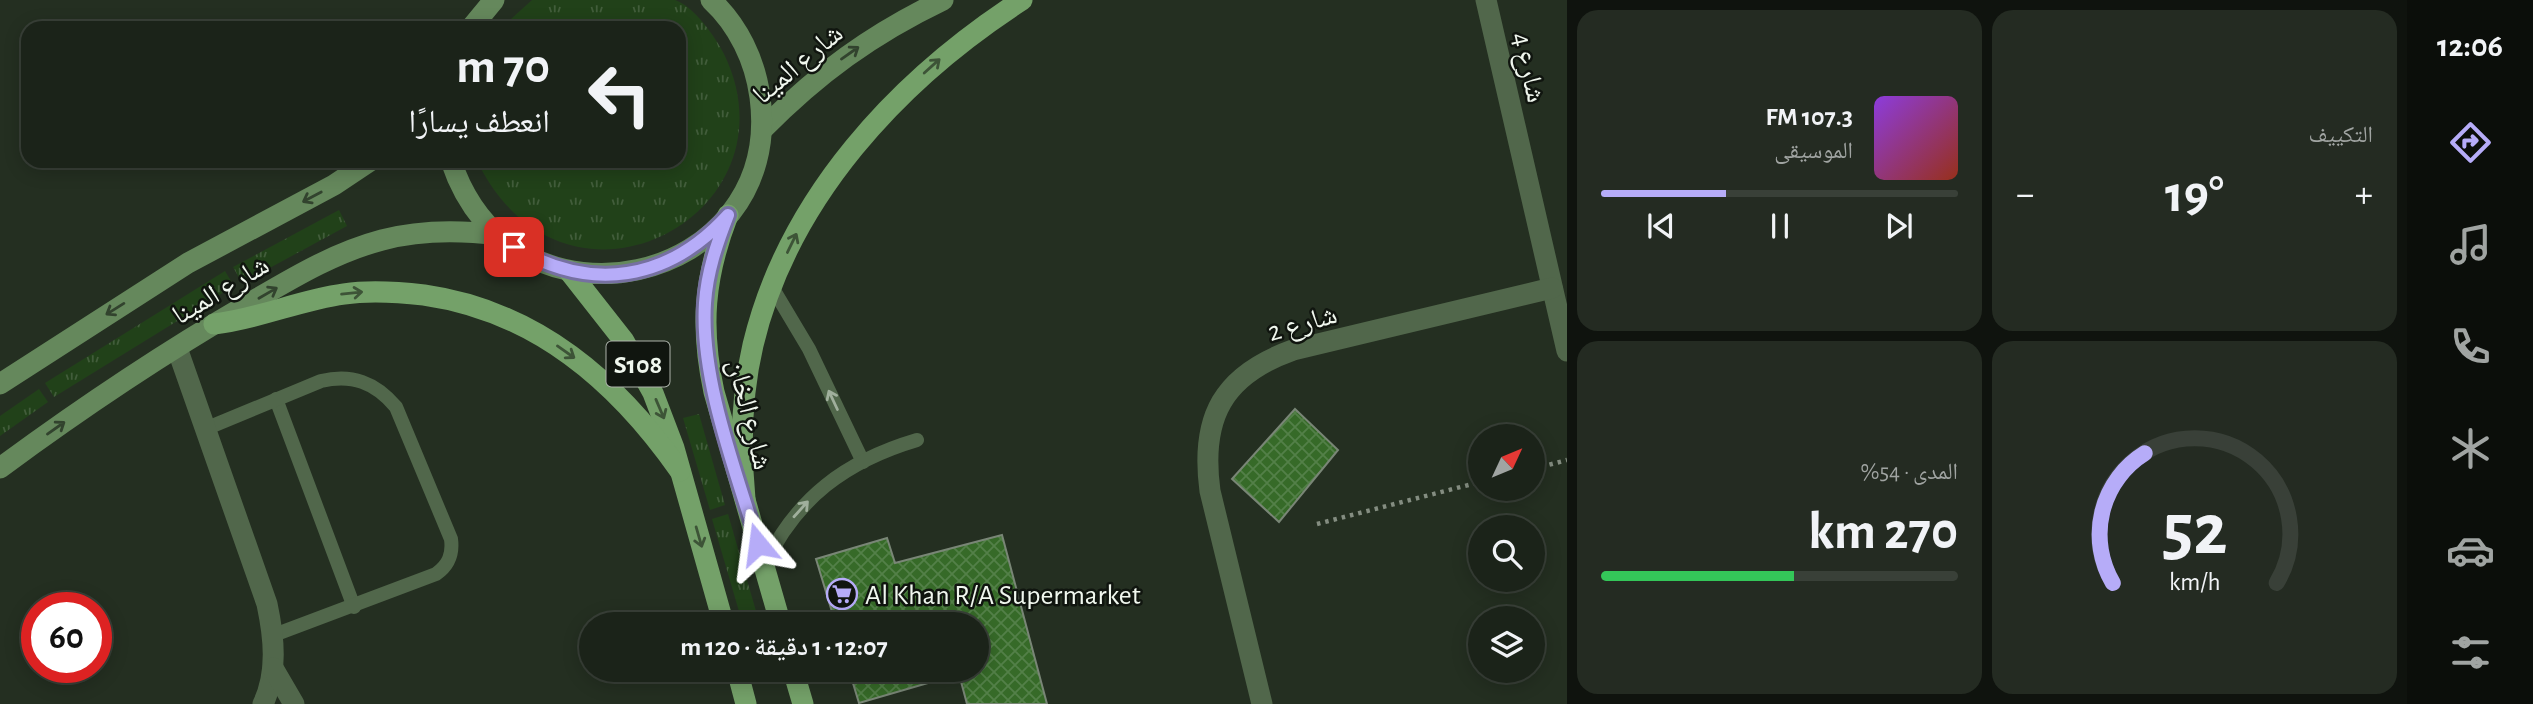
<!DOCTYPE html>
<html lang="ar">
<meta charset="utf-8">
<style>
:root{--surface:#1b2319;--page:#242b22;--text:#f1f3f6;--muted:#a0a4a2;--line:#394038;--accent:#b6acf8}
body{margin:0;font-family:"Alegreya Sans","Noto Naskh Arabic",sans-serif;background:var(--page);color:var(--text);direction:rtl;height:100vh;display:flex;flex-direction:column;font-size:26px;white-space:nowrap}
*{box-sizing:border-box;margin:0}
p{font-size:23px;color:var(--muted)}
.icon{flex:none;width:38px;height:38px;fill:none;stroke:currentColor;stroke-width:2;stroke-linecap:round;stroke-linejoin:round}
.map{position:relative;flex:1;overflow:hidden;direction:ltr}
.side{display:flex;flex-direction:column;gap:10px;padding:10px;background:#0f130e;width:840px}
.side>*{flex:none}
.guide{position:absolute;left:21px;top:21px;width:665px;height:147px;border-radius:21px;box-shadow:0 4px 18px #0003,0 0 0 2px var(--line);direction:rtl;background:#1b2319;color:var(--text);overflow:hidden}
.needle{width:46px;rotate:46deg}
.controls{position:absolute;left:1468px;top:424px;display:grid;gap:14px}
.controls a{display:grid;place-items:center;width:77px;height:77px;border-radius:50%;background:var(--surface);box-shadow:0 4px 18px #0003,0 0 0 2px var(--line);font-size:35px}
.speed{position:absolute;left:21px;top:592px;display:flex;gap:14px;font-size:35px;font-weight:700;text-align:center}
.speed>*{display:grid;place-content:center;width:91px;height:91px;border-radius:50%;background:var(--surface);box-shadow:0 4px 18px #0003,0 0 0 2px var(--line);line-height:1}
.speed .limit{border:10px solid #d22;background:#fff;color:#111}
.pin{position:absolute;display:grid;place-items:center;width:60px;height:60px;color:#fff;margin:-30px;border-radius:14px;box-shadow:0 4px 10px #0006}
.me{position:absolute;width:77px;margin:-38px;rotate:344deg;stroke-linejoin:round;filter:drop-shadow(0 0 5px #0008)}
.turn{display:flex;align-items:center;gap:24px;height:147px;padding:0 21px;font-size:32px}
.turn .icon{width:91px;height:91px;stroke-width:2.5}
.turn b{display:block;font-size:49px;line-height:60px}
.big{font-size:52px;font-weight:600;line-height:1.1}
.side .tile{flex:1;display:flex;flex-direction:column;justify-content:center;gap:10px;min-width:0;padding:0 24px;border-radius:21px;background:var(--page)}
.side .dial{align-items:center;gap:0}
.dial svg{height:182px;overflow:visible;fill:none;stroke:var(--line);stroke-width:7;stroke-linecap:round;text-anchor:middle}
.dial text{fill:var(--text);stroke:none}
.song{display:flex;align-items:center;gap:21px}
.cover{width:84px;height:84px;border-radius:10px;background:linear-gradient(135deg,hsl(270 70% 55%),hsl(10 70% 35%))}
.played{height:7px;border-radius:4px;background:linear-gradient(90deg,var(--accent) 35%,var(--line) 35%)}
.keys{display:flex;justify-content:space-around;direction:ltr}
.heat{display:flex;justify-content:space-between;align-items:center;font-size:38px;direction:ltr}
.charge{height:10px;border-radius:5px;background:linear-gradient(90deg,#34c759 54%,var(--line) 0)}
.side .tiles{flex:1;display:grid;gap:10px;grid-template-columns:repeat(2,1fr)}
.trip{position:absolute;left:579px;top:612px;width:410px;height:70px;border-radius:35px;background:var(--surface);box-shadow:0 4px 18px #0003,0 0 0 2px var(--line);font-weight:600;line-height:70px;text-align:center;direction:rtl}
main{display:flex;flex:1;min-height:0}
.dock{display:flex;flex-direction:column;width:126px;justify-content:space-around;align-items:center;background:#0b0e0a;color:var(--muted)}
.dock .icon{width:49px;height:49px}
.dock .selected{color:var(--accent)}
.dock b{font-size:32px;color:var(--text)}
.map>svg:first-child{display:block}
</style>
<main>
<nav class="dock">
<b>12:06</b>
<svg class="icon selected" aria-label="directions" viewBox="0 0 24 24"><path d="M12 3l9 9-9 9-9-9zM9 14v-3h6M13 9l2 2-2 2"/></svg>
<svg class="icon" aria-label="music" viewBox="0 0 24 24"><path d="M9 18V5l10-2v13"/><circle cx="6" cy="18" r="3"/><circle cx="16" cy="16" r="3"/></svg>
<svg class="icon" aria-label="phone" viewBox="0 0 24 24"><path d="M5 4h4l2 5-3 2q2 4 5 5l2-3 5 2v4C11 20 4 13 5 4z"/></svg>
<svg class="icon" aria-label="climate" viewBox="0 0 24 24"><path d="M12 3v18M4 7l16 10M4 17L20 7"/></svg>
<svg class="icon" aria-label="car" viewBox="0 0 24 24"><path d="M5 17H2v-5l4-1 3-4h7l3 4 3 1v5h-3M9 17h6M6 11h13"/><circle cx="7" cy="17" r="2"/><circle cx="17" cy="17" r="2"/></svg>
<svg class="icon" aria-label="filters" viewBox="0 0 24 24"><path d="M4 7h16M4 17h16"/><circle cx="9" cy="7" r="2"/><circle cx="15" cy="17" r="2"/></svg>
</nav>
<section class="side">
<div class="tiles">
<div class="tile"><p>التكييف</p>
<div class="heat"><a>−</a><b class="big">19°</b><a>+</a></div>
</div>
<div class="tile">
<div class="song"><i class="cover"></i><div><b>107.3 FM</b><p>الموسيقى</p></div></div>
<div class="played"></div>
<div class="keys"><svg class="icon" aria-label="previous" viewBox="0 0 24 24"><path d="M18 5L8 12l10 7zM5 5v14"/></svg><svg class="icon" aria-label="pause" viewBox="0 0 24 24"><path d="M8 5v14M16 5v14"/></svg><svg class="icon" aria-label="next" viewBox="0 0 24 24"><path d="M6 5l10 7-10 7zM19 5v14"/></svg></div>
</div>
<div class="tile dial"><svg viewBox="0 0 100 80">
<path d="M14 69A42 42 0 1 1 86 69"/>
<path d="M14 69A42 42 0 0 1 28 12" stroke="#b6acf8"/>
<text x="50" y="56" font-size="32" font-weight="700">52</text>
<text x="50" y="72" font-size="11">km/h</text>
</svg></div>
<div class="tile"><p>المدى · 54%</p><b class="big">270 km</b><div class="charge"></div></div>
</div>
</section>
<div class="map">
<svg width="1567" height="704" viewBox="0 0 1567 704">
<defs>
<pattern id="grass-tufts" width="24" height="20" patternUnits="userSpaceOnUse" patternTransform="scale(1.75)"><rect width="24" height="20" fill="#214119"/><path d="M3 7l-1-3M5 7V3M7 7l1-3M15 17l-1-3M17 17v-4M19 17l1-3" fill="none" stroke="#425d3b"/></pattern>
<pattern id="building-cross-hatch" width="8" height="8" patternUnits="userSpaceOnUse" patternTransform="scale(1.75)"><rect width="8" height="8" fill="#366a28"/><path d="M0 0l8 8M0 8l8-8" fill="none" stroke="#538048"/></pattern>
</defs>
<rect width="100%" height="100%" fill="#242f21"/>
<g fill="url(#grass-tufts)">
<path d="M532,0c36,0 71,0 106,0 11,0 27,0 37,0 19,6 41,38 49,54 78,160 -158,288 -247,107h202v-133h-178z"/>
<path d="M339,210l8,16 -105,57 -9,-16z"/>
<path d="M225,271l9,15 -180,111 -9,-14z"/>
<path d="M39,389l9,13 -48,34v-20z"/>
<path d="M699,414l26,91 -15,5 -27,-92z"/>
<path d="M728,514l32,111h-17l-31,-106z"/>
</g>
<g fill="url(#building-cross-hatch)" stroke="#798676" stroke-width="2">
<path d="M1295,409l43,41 -59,72 -47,-43z"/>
<path d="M1002,535l45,169h-80l-8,-30 -100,29 -10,-33h127v-45h-140l-20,-66 71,-21 8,25z"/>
</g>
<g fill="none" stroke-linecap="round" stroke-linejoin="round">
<g stroke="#848d81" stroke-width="4.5" stroke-dasharray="3.5 5" stroke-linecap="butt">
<path d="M1533,469l34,-9"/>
<path d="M1317,524l163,-42"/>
</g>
<g stroke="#51674b" stroke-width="14">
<path d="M772,287l37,62 54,113"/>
<path d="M276,399l78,208"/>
<path d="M205,429l116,-48c31,-7 54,1 75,26l55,132c2,15 -2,26 -15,35l-162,61"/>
<path d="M764,566c32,-68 82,-105 153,-126"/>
</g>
<g stroke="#51674b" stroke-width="21">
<path d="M1486,0l81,351"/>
<path d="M177,348l90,256c7,33 11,68 -4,100"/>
<path d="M273,668l21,36"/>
<path d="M1262,704l-52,-213c-10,-74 13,-116 83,-141l259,-62"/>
</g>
<g stroke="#65885c" stroke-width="21">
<path d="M471,28l23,-28"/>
<path d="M762,130c55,-56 110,-96 181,-130"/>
<path d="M451,161c62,187 334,124 309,-64 -5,-37 -22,-72 -49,-97"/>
<path d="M0,384l188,-121 146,-78 36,-24"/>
<path d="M0,468c80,-59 162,-114 248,-164 43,-25 85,-51 134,-64 38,-10 77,-10 116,-5"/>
</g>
<g stroke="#74a169" stroke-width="21">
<path d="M728,215c-24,62 -28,112 -14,177l67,233"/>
<path d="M569,271l55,70 29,52 21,55 50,177"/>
<path d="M214,324c45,-5 85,-24 130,-30 26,-4 54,-2 80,1 112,16 193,86 256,176"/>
<path d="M745,499c-5,-52 -4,-103 8,-154 35,-147 145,-265 269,-345"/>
<path d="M737,670l9,34"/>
<path d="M793,670l10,34"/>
</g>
</g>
<defs><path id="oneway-shaft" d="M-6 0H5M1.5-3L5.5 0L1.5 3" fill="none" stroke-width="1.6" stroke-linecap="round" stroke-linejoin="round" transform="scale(1.75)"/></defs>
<g stroke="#32432e">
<use href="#oneway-shaft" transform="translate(850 53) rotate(-35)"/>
<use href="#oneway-shaft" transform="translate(312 197) rotate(152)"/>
<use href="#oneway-shaft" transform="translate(268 293) rotate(-30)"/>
<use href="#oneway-shaft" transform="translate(115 309) rotate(148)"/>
<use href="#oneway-shaft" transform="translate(56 428) rotate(-35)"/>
</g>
<g stroke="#3d5437">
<use href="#oneway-shaft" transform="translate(932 66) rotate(-42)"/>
<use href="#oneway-shaft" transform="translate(792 243) rotate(-64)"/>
<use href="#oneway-shaft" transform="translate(352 293) rotate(-6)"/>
<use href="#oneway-shaft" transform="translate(566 352) rotate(35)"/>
<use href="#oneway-shaft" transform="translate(660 409) rotate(67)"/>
<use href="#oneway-shaft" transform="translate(699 537) rotate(74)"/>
</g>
<g stroke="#a0af9c">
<use href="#oneway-shaft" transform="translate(833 400) rotate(-115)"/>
<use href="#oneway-shaft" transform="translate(801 509) rotate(-48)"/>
</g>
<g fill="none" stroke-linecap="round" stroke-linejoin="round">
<g stroke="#7670a1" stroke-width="18">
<path id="route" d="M514,247c77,46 154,34 214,-32 -11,28 -21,57 -23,88 -5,76 31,168 53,241"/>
</g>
<use href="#route" stroke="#b6acf8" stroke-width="12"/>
</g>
<defs>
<g id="supermarket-ring" transform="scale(1.575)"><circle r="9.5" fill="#10150f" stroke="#b6acf8" stroke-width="1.5"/><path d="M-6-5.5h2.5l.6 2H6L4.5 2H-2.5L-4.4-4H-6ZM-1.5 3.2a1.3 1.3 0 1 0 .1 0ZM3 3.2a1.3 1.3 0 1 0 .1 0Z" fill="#b6acf8"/></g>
</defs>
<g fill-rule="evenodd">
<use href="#supermarket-ring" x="842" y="594"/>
</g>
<g text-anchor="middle" stroke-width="5" stroke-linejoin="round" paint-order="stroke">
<rect fill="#10150f" stroke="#adb3ab" stroke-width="2" x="606.5" y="341.5" width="63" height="45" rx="5"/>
<g font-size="26" font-weight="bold" fill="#f0f7ee">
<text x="638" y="373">S108</text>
</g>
<g font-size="28" fill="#f0f7ee" stroke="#10150f">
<text transform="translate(797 63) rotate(-40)" y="10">شارع المينا</text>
<text transform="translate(1530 67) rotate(77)" y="10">شارع 4</text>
<text transform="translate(220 289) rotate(-31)" y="10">شارع المينا</text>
<text transform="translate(1302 322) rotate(-16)" y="10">شارع 2</text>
<text transform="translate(751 414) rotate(76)" y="10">شارع الخان</text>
</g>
<g font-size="28" fill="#f0f7ee" stroke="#10150f" text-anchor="start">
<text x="865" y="604">Al Khan R/A Supermarket</text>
</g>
</g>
</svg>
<div class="controls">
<a><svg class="needle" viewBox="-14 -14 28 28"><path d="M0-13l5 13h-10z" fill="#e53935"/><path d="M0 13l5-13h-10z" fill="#a0a4a2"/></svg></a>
<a><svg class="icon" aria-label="search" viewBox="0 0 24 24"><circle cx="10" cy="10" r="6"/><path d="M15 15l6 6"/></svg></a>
<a><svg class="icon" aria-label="layers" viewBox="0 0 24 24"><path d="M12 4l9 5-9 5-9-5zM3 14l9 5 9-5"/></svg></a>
</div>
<div class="speed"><div class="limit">60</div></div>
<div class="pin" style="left:514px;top:247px;background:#d93025"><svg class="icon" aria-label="arrive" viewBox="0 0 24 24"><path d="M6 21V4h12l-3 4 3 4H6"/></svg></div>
<svg class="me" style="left:758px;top:544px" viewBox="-20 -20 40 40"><path d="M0-17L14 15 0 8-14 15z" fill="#b6acf8" stroke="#fff" stroke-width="4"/></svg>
<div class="trip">12:07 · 1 دقيقة · 120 m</div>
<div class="guide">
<div class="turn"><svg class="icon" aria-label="left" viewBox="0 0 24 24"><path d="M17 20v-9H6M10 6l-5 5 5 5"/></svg><div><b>70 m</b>انعطف يسارًا</div></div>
</div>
</div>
</main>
